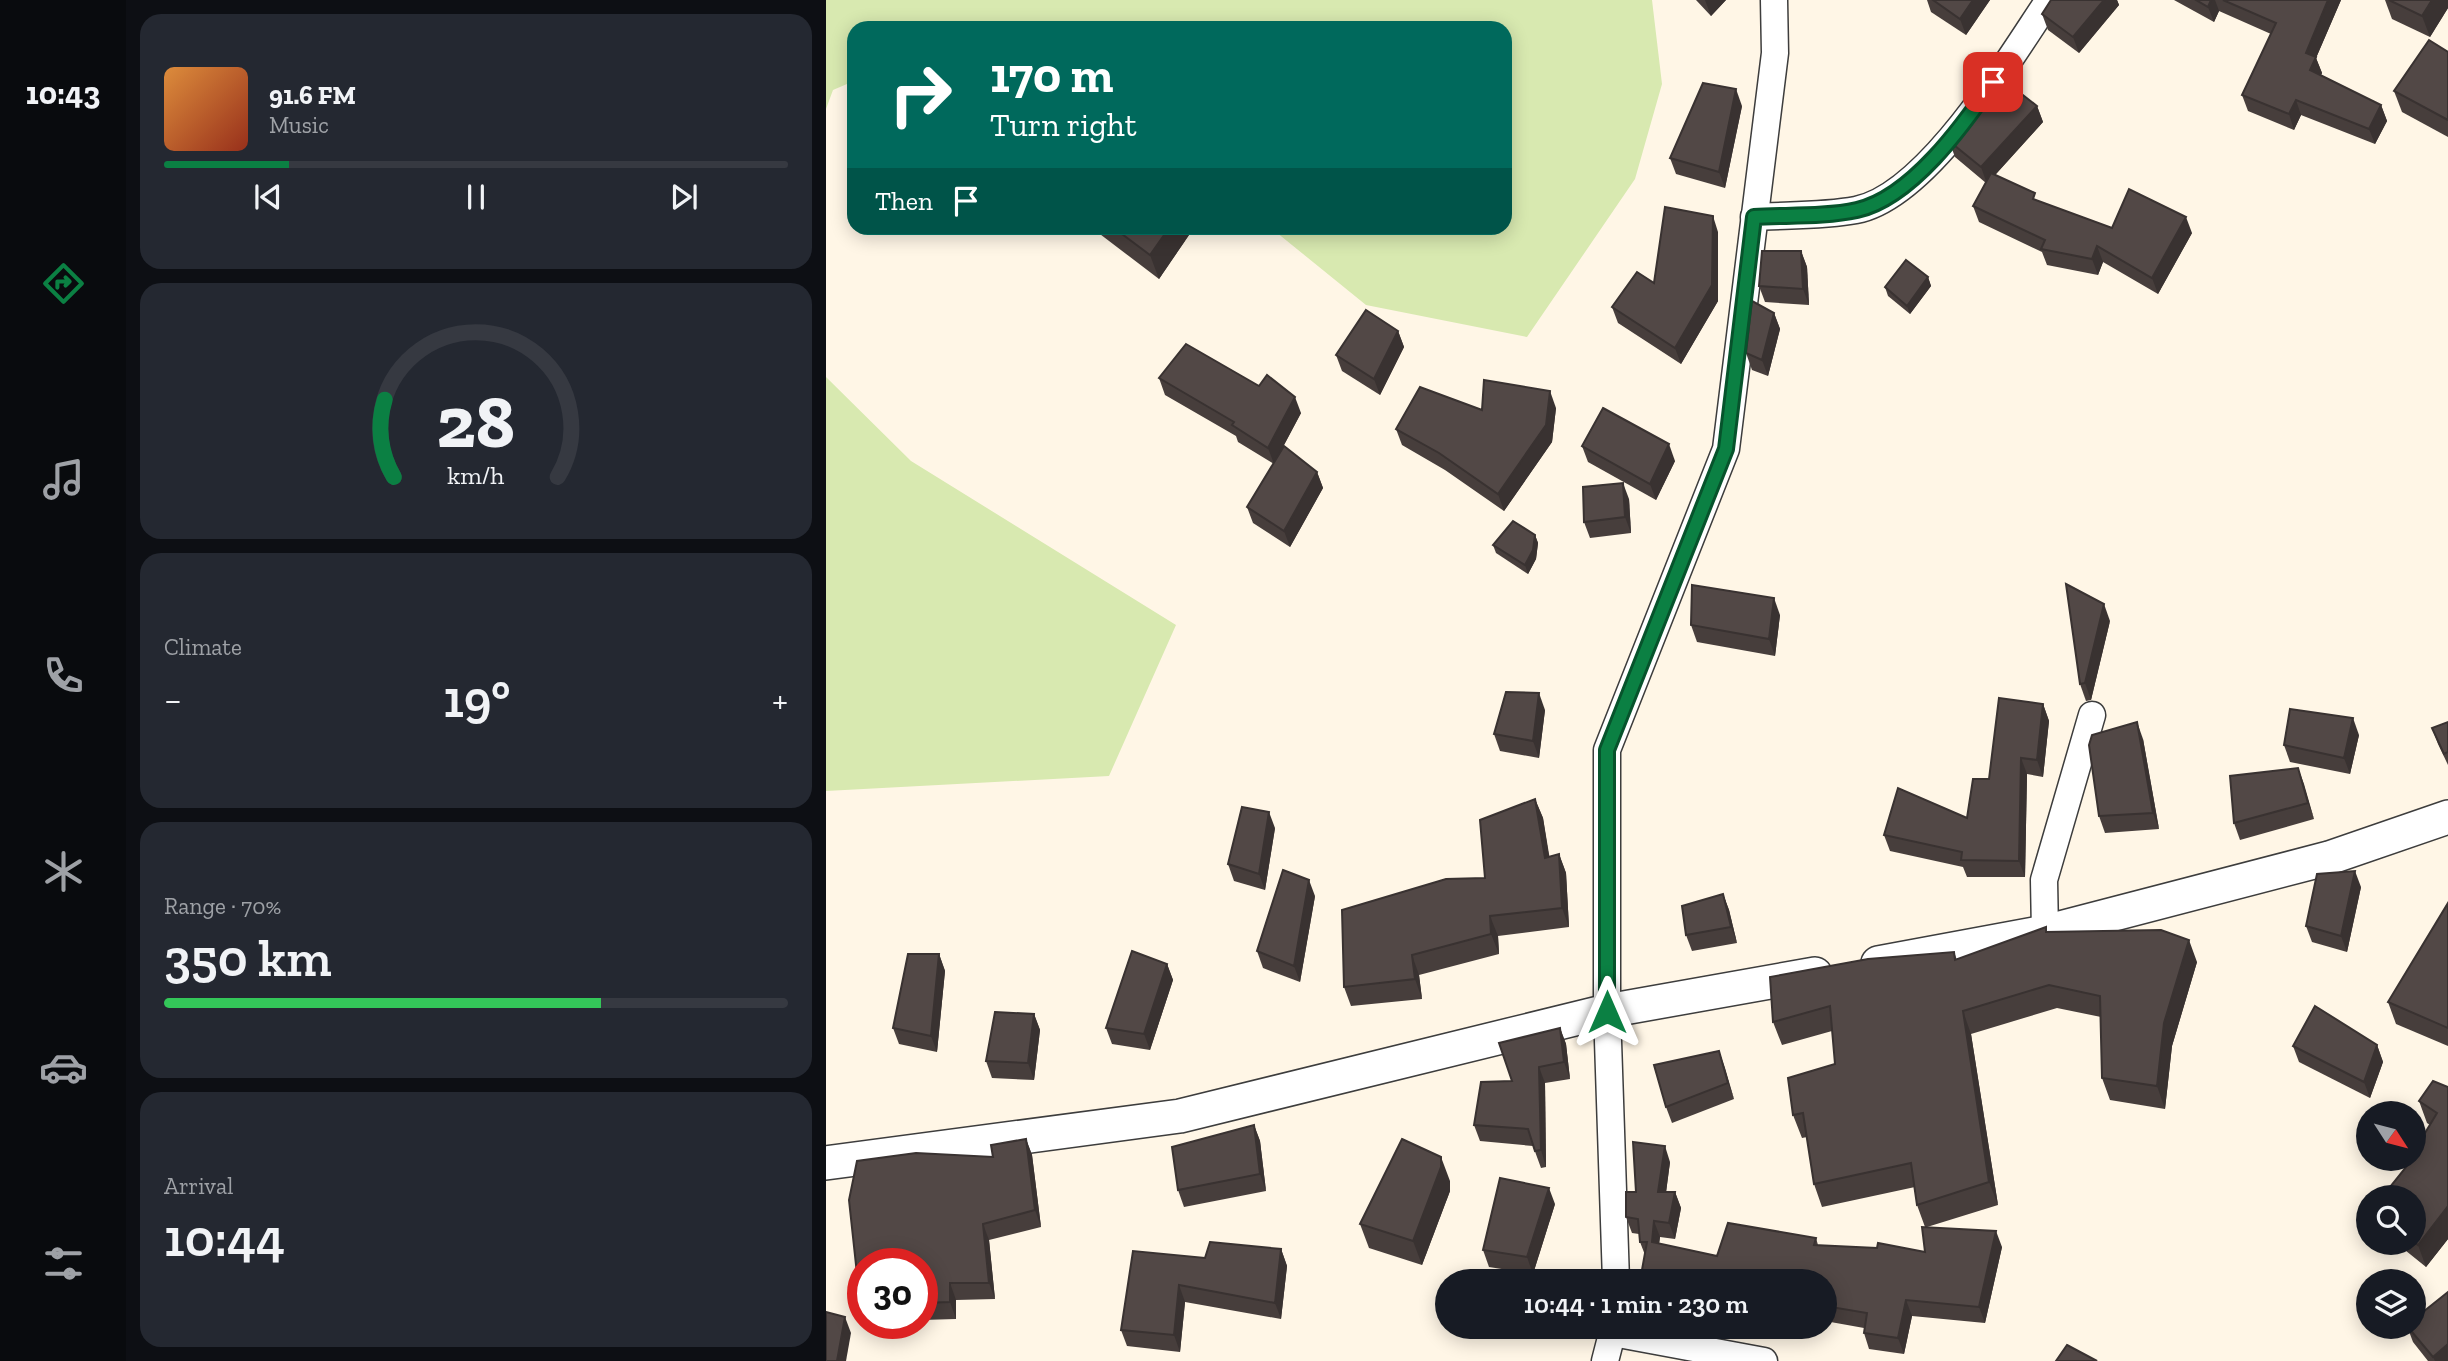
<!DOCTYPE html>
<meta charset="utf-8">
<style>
:root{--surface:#171b24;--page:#242831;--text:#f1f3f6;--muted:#9ea1a6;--line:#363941;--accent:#0b8043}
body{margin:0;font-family:"Zilla Slab",serif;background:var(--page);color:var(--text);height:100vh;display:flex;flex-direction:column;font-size:26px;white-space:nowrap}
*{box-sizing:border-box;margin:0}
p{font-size:23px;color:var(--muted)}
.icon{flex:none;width:38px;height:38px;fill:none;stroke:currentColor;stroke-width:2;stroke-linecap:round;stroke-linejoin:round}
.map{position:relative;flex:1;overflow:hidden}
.details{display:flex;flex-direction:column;gap:14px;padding:14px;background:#0d0f14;width:700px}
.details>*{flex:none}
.guide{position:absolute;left:21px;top:21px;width:665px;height:214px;border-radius:21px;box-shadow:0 4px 18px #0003;background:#00695c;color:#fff;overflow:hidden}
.needle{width:46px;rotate:126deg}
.fabs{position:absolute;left:1530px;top:1101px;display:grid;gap:14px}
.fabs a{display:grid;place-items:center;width:70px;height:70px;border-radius:50%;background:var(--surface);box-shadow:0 4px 18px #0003;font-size:35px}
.speed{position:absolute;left:21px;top:1248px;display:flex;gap:14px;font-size:35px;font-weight:700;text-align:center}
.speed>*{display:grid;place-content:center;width:91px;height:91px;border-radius:50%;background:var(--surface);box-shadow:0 4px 18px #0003;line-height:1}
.speed .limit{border:10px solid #d22;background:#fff;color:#111}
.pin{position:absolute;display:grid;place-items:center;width:60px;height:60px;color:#fff;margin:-30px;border-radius:14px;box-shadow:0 4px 10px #0006}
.me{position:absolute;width:77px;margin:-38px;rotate:0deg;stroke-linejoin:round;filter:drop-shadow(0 0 5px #0008)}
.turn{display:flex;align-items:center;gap:24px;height:147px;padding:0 28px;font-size:32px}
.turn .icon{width:91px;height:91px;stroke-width:2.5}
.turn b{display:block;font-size:49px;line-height:60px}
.then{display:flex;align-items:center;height:66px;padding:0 28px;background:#0003;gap:14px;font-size:26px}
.big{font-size:52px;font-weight:600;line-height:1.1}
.details .widget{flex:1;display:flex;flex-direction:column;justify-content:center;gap:10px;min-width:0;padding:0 24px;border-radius:21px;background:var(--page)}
.details .dial{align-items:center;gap:0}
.dial svg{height:182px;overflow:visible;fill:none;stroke:var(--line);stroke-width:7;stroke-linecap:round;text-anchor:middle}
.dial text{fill:var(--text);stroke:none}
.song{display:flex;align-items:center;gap:21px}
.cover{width:84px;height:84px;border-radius:10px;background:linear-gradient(135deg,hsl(30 70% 55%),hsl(10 70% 35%))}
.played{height:7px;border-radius:4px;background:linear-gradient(90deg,var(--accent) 20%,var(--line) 20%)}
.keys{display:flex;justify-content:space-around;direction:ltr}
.heat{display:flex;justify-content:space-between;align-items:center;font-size:38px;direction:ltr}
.charge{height:10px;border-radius:5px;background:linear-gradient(90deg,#34c759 70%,var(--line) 0)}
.trip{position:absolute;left:609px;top:1269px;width:402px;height:70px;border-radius:35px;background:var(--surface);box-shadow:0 4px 18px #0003;font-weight:600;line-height:70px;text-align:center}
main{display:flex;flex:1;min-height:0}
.tabs{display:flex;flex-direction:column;width:126px;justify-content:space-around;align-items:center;background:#090b0e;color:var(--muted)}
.tabs .icon{width:49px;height:49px}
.tabs .current{color:var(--accent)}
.tabs b{font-size:32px;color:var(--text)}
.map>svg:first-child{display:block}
</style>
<main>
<nav class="tabs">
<b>10:43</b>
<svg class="icon current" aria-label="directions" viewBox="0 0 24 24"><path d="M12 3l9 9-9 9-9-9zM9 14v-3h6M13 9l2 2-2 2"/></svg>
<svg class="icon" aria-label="music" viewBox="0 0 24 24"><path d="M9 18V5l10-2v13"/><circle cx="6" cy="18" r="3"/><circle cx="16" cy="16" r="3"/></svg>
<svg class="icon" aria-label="phone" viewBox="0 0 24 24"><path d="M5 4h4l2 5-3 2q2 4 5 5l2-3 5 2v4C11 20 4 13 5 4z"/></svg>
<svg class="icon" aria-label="climate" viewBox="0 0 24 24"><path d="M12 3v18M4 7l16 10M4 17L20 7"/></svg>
<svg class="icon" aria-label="car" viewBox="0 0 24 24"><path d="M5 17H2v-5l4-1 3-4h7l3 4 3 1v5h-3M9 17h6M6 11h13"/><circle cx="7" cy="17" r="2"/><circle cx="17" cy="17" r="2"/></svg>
<svg class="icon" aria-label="filters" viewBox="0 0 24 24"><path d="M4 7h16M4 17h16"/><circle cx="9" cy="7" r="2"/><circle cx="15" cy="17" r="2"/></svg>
</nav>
<section class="details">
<div class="widget">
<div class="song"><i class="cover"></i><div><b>91.6 FM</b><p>Music</p></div></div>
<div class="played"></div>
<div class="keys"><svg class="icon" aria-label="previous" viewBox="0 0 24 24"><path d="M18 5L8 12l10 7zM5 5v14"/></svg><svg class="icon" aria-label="pause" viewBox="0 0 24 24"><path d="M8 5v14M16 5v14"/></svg><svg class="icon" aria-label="next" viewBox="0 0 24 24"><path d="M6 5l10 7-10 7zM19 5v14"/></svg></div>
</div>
<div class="widget dial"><svg viewBox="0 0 100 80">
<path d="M14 69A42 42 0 1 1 86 69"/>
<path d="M14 69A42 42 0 0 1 10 35" stroke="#0b8043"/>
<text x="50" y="56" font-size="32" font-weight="700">28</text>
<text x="50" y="72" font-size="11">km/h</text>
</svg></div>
<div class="widget"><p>Climate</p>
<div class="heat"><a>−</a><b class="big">19°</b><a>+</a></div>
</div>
<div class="widget"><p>Range · 70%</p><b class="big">350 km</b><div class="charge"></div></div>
<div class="widget"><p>Arrival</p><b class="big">10:44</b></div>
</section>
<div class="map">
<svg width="1622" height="1361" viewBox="0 0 1622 1361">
<rect width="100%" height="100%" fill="#fff6e6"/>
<g fill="#d8e9b0">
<path d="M0,0h826l10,84 -27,95 -108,158 -161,-32 -95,-77h234v-200h-651v53l-21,9 -7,19z"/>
<path d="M0,377l85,84 265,164 -67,151 -283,15z"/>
</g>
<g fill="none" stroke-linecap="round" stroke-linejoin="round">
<g stroke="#3d3d3d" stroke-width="29">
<g id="minor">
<path d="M928,217c34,-2 70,-1 102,-7 72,-14 153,-151 193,-210"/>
<path d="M1219,932l-1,-52 48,-165"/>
<path d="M790,1281l-9,-270v-261l119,-301 49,-396 -1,-53"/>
<path d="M787,1333l151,28"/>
<path d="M779,1361l9,-35"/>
</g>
</g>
<g stroke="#3d3d3d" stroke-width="36">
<g id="tertiary">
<path d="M1052,963l167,-31 284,-74 119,-41"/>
<path d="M0,1163l354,-47 427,-105 208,-37"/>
</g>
</g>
<use href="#minor" stroke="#fff" stroke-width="26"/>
<use href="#tertiary" stroke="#fff" stroke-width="33"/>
</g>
<g fill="#473e3c">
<path d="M870,0h30l-15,16z"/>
<path d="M1101,0h63l-24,35 -35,-23z"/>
<path d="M1225,0h66l2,5 -40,48 -31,-23 -6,-16z"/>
<path d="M1348,0h167l-25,58 6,15 -1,2 60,30 6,16 -12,23 -74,-29 -7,15 -46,-19 -6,-16 29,-61 -52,-23 -5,11z"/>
<path d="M1559,0h63v8l-18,29 -38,-18z"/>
<path d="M1622,52v85l-46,-25 -8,-21z"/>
<path d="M916,106l-17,82 -49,-14 -6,-16z"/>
<path d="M1211,106l6,16 -48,53 43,26 74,27 80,5 -34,61 -55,-32 -5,13 -51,-10 -5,-13 -63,-30 -6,-16 13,-23 -31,-26 -6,-16z"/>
<path d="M266,228h95l2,7 -30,44z"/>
<path d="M892,232v69l-37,63 -63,-41 -6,-16 42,-24z"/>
<path d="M975,251l6,16 2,38 -44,-3 -6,-16z"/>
<path d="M1102,277l3,9 -21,28 -22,-18 -3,-9z"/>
<path d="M948,313l6,16 -12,47 -16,-6 -6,-17z"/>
<path d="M572,331l6,16 -24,48 -38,-24 -6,-16z"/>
<path d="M333,378l142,35 -23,43 39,16 6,16 -33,59 -37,-24 -6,-16 27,-43 -36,-22 -2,-6 -71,-41z"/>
<path d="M730,408l-4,34 -48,69 -59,-41 -43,-25 -6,-16 86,-19z"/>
<path d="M756,446l93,15 -19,39 -68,-38z"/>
<path d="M803,499l2,34 -41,5 -6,-16z"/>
<path d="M709,535l3,8 -2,16 -8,15 -32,-21 -3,-8z"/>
<path d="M954,615l-5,41 -78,-14 -6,-17z"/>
<path d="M1284,621l-19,79 -5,1 -6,-17z"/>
<path d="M1217,704l6,17 -6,56 -16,-3 -2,103h-58l-4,-10 -73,-16 -6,-16 83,-17 22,-39z"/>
<path d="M719,710l-6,48 -39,-7 -6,-17z"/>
<path d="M1622,722v43l-10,-21 -6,-16z"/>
<path d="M1533,735l-9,39 -60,-12 -6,-17z"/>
<path d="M1317,739l16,90 -54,4 -6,-17z"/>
<path d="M1472,768l16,51 -74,21 -6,-17z"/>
<path d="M709,799l8,19 6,39 10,-3 7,19 3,54 -71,9 1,18 -80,21 3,24 -71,7 -7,-19 141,-109z"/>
<path d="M449,828l-10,62 -31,-9 -6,-17z"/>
<path d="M1535,887l-14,65 -35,-10 -6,-16z"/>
<path d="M897,894l6,16 8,33 -45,8 -6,-16z"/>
<path d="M489,896l-15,86 -37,-14 -6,-17z"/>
<path d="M1622,903v143l-52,-22 -8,-22z"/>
<path d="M1222,932l149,30 -25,84 -7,63 -55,-9 -8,-22 -1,-61 -44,-9 -86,26 27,171 -71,22 75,20 -17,76 -73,-7 -8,38 -35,-5 -5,-16v-5l-39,-7v-40l-180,-26 -5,-13 -1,-8 -7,-1 -6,-16 10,-25 34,-30 -4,30h9l6,16 -6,31 -15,-2 -1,7 58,12 99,-18 2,7 107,7v-25l-8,-22 -2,-18 -93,20 -8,-23 -7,-47 -5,1 -9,-23 42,-51 -3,-33 -50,14 -9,-23 181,-70 3,8z"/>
<path d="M113,954l6,17 -8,81 -38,-8 -6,-16z"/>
<path d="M341,964l6,16 -23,70 -38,-6 -6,-16z"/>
<path d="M208,1014l6,16 -6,50 -42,-2 -6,-17z"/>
<path d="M734,1028l6,16 4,35 -25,4 1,84 -5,1 -8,-22 -53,-5 -6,-16z"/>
<path d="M1551,1045l6,17 -13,36 -71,-36 -6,-16z"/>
<path d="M893,1051l15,48 -62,24 -6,-16z"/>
<path d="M1622,1087v152l-22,28 -31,-25h18v-45l8,-49 -2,-5 11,-18 -3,-2 -8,-22z"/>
<path d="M428,1125l6,16 6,50 -82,16 -6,-17z"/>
<path d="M200,1139l6,16 9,72 -52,13 6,59 -39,1v19l-34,1v-56h-59v27l-6,-17 -8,-74 8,-39 59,-8 77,4 -2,-12z"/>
<path d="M624,1181v10l-28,74 -53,-17 -9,-24z"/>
<path d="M729,1204l-22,70 -44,-7 -6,-17z"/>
<path d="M455,1249l6,17 -6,53 -96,-17 -5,50 -53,-6 -6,-16 84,-72z"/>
<path d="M1581,1326l41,35h-20l-15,-19z"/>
</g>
<g fill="#393231">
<path d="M879,0h21l-15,16z"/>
<path d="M1147,0h17l-24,35 -6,-16z"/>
<path d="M1278,0h13l2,5 -40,48 -6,-16z"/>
<path d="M1385,0h4l4,11 -5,11 -6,-15z"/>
<path d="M1502,0h13l-25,58 6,15 -6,12 -6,-15 -4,-17z"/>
<path d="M1606,0h16v8l-18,29 -8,-21z"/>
<path d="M910,89l6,17 -17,82 -6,-16z"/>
<path d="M1470,100l5,15 -7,15 -5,-16z"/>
<path d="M1555,105l6,16 -12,23 -6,-15z"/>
<path d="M1211,106l6,16 -56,62 -6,-17z"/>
<path d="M887,216l5,16v69l-37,63 -6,-16z"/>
<path d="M1360,217l6,16 -34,61 -6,-16z"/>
<path d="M343,228h18l2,7 -30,44 -9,-24z"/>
<path d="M1271,246l6,16 -5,13 -6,-16z"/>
<path d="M975,251l6,16 2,38 -6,-16z"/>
<path d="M1102,277l3,9 -21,28 -3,-8z"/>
<path d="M948,313l6,16 -12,47 -6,-16z"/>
<path d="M572,331l6,16 -24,48 -6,-16z"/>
<path d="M724,391l6,17 -4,34 -48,69 -6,-17z"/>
<path d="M469,397l6,16 -27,51 -6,-16z"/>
<path d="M843,444l6,17 -19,39 -6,-16z"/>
<path d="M491,472l6,16 -33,59 -6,-16z"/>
<path d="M797,483l6,16 2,34 -6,-16z"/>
<path d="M709,535l3,8 -2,16 -8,15 -3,-9z"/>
<path d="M948,598l6,17 -5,41 -6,-17z"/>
<path d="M1278,604l6,17 -19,79 -6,-17z"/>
<path d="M713,693l6,17 -6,48 -6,-17z"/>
<path d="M1217,704l6,17 -6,56 -6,-17z"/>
<path d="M1527,718l6,17 -9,39 -6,-16z"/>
<path d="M1311,722l6,17 16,90 -6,-16z"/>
<path d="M1195,758l6,16 -2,103 -6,-16z"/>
<path d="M1472,768l6,16 10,35 -6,-16z"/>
<path d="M709,799l8,19 10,60 -8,-20z"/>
<path d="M443,812l6,16 -10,62 -6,-16z"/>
<path d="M733,854l7,19 3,54 -7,-19z"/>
<path d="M1529,871l6,16 -14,65 -6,-16z"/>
<path d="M483,880l6,16 -15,86 -6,-16z"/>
<path d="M897,894l6,16 8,33 -6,-16z"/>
<path d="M664,916l8,20 1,18 -8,-20z"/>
<path d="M1363,940l8,22 -25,84 -7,63 -8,-23 7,-63z"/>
<path d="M113,954l6,17 -8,81 -6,-16z"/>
<path d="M586,955l7,20 3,24 -7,-20z"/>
<path d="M341,964l6,16 -23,70 -6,-16z"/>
<path d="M1137,1011l8,23 27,171 -9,-23z"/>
<path d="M208,1014l6,16 -6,50 -6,-17z"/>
<path d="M734,1028l6,16 4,35 -6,-17z"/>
<path d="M1551,1045l6,17 -13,36 -6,-16z"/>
<path d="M893,1051l6,17 9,31 -6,-16z"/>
<path d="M713,1067l6,16 1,84 -5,-17z"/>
<path d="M428,1125l6,16 6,50 -6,-17z"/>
<path d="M200,1139l6,16 9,72 -6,-17z"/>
<path d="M839,1146l5,16 -6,46 -6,-16z"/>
<path d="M615,1157l9,24v10l-28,74 -9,-24z"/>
<path d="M723,1188l6,16 -22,70 -6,-17z"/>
<path d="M849,1192l6,16 -6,31 -6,-16z"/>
<path d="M1622,1206v33l-22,28 -8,-22z"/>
<path d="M828,1221l6,16 -3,21 -5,-16z"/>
<path d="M157,1224l6,16 6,59 -6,-16z"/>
<path d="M1170,1231l6,16 -17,76 -6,-16z"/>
<path d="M455,1249l6,17 -6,53 -6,-16z"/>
<path d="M124,1283l6,17v19l-6,-17z"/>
<path d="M353,1285l6,17 -5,50 -6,-17z"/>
<path d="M1080,1300l6,16 -8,38 -6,-16z"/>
<path d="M19,1317l6,16 -5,28h-9z"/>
<path d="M1622,1344v17h-13l-2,-4z"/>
</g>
<g fill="#524846" stroke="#393231" stroke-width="2">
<path d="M1107,0h40l-13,19z"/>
<path d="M1225,0h53l-31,37 -31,-23z"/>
<path d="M1370,0h15l-3,7z"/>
<path d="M1397,0h105l-22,53 10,4 -6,13 71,35 -12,24 -73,-29 -7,14 -47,-19 34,-72z"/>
<path d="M1563,0h43l-10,16z"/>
<path d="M1603,40l19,12v68l-54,-29z"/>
<path d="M1174,77l37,29 -56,61 -32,-26z"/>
<path d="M877,83l33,6 -17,83 -49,-14z"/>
<path d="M1165,173l44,20 -2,6 79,29 17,-39 57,28 -34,61 -55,-32 -5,13 -51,-10 4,-9 -72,-34z"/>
<path d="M839,207l48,9 -1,69 -37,63 -63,-41 25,-35 17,11z"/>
<path d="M288,228h55l-19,27z"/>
<path d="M936,251h39l2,38 -44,-3z"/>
<path d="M1080,260l22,17 -21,29 -22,-19z"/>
<path d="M926,301l22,12 -12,47 -16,-7z"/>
<path d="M540,310l32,21 -24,48 -38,-24z"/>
<path d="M360,344l73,42 8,-11 28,22 -27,51 -36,-23 2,-3 -75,-44z"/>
<path d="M658,380l66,11 -4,34 -48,69 -59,-41 -43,-24 24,-42 62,23z"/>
<path d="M777,408l66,36 -19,40 -68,-38z"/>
<path d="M458,446l33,26 -33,59 -37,-24z"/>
<path d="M797,483l2,34 -41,5 -1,-35z"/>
<path d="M687,521l22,14 -2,15 -8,15 -32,-20z"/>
<path d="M1240,584l38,20 -19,79 -5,1z"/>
<path d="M866,585l82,13 -5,41 -78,-14z"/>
<path d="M680,692l33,1 -6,48 -39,-7z"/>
<path d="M1173,698l44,6 -6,56 -16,-2 -2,103 -58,-1 1,-8 -78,-17 14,-47 69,30 6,-39h16z"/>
<path d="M1464,709l63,9 -9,40 -60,-13z"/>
<path d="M1311,722l16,91 -54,3 -10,-71 3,-10z"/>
<path d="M1622,722v30l-4,2 -12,-26z"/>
<path d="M1472,768l10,35 -74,20 -4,-47z"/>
<path d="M709,799l10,59 14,-4 3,54 -72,8 1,18 -79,21 3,24 -71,8 -2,-77 104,-31 39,-1 -5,-58z"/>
<path d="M416,807l27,5 -10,62 -31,-10z"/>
<path d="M457,870l26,10 -15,86 -37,-15z"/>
<path d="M1529,871l-14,65 -35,-10 11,-52z"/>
<path d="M897,894l8,33 -45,8 -4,-29z"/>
<path d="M1622,903v125l-60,-26z"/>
<path d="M1220,927v5l115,-2 28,10 -25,83 -7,63 -55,-8 -2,-82 -51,-11 -86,26 26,171 -72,23 -6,-42 -97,21 -11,-71 -10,2 -5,-37 47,-14 -5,-58 -57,16 -3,-45 98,-18 86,-7 1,8z"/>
<path d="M306,951l35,13 -23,70 -38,-6z"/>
<path d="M82,954h31l-8,82 -38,-8z"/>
<path d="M1489,1006l62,39 -13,37 -71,-36z"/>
<path d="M169,1012l39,2 -6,49 -42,-2z"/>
<path d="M734,1028l4,34 -25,5 2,83 -6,1 -7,-22 -54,-4 7,-43 31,-1 -13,-38z"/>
<path d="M893,1051l9,32 -62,24 -12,-42z"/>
<path d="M1607,1081l15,6v119l-30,39 -5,-4v-44h-31l41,-51 -4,-3 18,-30 -18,-12z"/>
<path d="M428,1125l6,49 -82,16 -6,-43z"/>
<path d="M200,1139l9,71 -52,14 6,59h-39v19l-28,1v-39h-59v11l-6,-1 -8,-74 8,-39 59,-8 77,4 -2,-12z"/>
<path d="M576,1139l39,18v10l-28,74 -53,-17z"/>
<path d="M807,1142l32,4 -7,46h17l-6,31 -15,-2 -2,21 65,14 11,-33 88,15 -2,7 63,3 1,-5 47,9 -3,-25 74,4 -17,76 -73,-7 -8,38 -34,-5 3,-20 -42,-7v-25h-185l7,-39h-7l-2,-23 -12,-2v-25h10z"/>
<path d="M674,1178l49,10 -22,69 -44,-7z"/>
<path d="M384,1242l71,7 -6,54 -96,-18 -5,50 -53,-5 12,-79 72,7z"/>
<path d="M1622,1292v52l-15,13 -26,-31h6v-6z"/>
<path d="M0,1312l19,5 -8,44h-11z"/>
<path d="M1241,1345l30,16h-41z"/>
</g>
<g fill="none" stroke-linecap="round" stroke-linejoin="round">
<g stroke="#07532c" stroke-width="18">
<path id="route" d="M781,1012v-262l119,-301 28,-232c33,-2 71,0 103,-7 54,-12 106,-84 136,-128"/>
</g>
<use href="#route" stroke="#0b8043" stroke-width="12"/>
</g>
</svg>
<div class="fabs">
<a><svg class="needle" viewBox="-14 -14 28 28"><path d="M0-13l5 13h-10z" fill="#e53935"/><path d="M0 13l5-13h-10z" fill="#9ea1a6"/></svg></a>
<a><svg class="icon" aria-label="search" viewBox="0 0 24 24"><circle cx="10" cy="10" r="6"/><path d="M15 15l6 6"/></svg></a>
<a><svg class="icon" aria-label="layers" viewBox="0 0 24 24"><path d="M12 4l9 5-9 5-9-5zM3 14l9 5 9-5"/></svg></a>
</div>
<div class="speed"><div class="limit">30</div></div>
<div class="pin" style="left:1167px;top:82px;background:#d93025"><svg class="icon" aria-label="arrive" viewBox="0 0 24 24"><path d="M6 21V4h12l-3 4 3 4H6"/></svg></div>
<svg class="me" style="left:781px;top:1012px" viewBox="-20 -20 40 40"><path d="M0-17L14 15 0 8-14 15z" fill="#0b8043" stroke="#fff" stroke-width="4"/></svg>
<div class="trip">10:44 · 1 min · 230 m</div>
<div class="guide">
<div class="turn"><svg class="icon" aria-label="right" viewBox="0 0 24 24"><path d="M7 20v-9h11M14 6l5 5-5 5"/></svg><div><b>170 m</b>Turn right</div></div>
<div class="then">Then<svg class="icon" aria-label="arrive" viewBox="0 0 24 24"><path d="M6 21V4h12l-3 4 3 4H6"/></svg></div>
</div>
</div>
</main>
